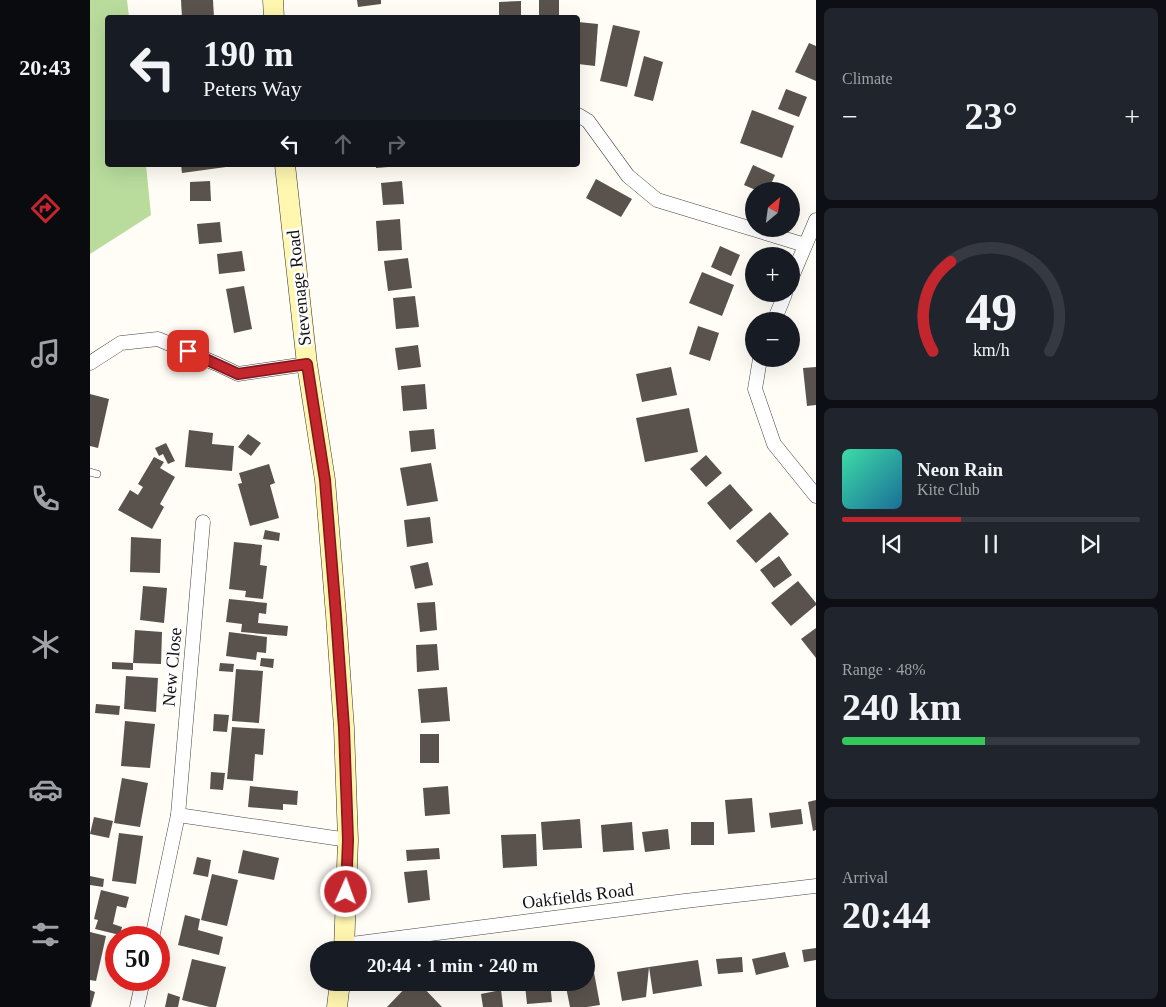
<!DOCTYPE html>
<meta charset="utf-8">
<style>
:root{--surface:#171b24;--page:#20242c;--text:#f1f3f6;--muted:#9ea1a6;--line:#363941;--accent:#c4262e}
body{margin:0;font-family:"Times New Roman",serif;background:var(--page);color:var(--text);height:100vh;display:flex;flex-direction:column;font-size:19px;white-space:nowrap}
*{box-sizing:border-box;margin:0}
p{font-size:16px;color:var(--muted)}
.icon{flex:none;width:28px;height:28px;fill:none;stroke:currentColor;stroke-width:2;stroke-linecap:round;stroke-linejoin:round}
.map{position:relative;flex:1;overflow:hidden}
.panel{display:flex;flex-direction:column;gap:8px;padding:8px;background:#0d0f14;width:350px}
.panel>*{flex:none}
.hud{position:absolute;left:15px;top:15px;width:475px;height:152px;border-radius:5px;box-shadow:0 5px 20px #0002;background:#171b24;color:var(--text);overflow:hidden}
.needle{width:32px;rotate:29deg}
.controls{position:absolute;left:655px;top:182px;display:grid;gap:10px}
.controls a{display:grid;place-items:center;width:55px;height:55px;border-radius:50%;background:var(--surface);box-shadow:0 5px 20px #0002;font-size:25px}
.speed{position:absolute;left:15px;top:926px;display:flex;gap:10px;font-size:25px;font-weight:700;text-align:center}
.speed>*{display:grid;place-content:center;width:65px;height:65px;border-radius:50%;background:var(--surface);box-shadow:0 5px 20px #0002;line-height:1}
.speed .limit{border:8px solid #d22;background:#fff;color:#111}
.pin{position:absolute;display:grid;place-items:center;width:42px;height:42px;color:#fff;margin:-21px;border-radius:10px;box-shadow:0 2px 8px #0006}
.me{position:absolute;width:55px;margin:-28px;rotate:2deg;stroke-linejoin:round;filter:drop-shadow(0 0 4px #0008)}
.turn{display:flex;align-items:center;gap:18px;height:105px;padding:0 15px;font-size:22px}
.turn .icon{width:65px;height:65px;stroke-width:2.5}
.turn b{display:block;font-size:35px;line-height:42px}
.lanes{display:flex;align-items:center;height:48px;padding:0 15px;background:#0003;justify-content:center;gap:25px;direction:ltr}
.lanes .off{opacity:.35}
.big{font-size:38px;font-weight:800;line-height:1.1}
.panel .widget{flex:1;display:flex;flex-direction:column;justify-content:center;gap:8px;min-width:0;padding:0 18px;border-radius:8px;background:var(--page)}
.panel .dial{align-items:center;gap:0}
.dial svg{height:130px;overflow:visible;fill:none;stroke:var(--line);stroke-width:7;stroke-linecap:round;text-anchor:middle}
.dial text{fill:var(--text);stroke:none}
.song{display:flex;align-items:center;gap:15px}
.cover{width:60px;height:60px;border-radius:8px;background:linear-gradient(135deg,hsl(160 70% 55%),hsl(200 70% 35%))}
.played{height:5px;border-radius:2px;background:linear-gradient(90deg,var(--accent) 40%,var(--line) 40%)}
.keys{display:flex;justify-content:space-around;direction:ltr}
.heat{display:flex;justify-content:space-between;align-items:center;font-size:28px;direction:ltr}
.charge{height:8px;border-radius:4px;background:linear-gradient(90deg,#34c759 48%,var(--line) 0)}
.trip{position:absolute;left:220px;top:941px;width:285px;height:50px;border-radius:25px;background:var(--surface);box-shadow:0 5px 20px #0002;font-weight:800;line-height:50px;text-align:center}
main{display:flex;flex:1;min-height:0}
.menu{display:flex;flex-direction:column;width:90px;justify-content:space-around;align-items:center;background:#090b0e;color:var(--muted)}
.menu .icon{width:35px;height:35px}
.menu .on{color:var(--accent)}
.menu b{font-size:22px;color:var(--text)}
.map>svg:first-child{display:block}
</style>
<main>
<nav class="menu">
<b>20:43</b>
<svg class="icon on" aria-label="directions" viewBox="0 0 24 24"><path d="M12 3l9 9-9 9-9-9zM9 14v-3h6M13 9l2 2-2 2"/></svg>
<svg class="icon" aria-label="music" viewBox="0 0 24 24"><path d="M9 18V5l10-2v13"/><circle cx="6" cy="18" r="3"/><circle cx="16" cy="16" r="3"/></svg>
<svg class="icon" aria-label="phone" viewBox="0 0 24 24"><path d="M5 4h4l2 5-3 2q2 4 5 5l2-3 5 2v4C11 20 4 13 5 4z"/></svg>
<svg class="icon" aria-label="climate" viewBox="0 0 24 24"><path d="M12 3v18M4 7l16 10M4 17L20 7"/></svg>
<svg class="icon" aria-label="car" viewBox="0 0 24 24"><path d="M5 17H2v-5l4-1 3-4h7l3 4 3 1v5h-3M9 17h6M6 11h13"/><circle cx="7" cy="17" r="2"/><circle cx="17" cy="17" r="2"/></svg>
<svg class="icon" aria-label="filters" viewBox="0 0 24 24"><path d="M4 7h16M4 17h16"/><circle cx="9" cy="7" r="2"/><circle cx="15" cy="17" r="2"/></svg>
</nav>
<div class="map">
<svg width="726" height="1007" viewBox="0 0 726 1007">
<rect width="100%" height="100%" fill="#fffdf5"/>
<path fill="#b9dc9c" d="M0,0h37l2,17 -21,1v147h38l5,50 -61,39z"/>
<g fill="#5a524d">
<path d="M91,0h32l1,18h-32z"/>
<path d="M267,0h24v4l-23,3z"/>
<rect x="449" y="0" width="20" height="18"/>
<path d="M431,1v17h-22v-16z"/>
<path d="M488,22l20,2 -3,42 -17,-2z"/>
<path d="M523,25l27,6 -13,56 -27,-6z"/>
<path d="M719,43l7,3v35l-21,-9z"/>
<path d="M554,56l19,6 -10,39 -19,-5z"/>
<path d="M696,89l21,8 -8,20 -21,-8z"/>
<path d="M662,110l42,16 -12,32 -42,-15z"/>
<path d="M91,165h45v2l-44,6z"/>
<path d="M286,165h24v1l-24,2z"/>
<path d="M663,165l22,10 -7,16h-10l-14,-6z"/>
<path d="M506,179l36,20 -11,18 -35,-19z"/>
<path d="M120,181l1,20h-21v-19z"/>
<path d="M312,181l2,23 -21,1 -2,-22z"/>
<path d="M310,219l2,31 -24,1 -2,-30z"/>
<path d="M130,222l2,20 -23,2 -2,-20z"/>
<path d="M630,246l20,9 -9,21 -20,-9z"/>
<path d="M152,251l3,20 -26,3 -2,-20z"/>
<path d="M318,258l4,30 -24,3 -4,-30z"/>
<path d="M612,272l32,13 -12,31 -33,-13z"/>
<path d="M154,286l8,43 -18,4 -8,-44z"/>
<path d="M325,296l4,31 -23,2 -3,-31z"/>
<path d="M608,326l21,7 -9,28 -21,-7z"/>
<path d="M328,345l3,22 -23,3 -3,-22z"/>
<path d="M581,367l6,28 -35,7 -6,-28z"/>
<path d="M726,367v38l-9,1 -4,-38z"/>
<path d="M335,384l2,25 -24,2 -2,-25z"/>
<path d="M0,394l19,5 -11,49 -8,-2z"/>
<path d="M599,408l9,44 -53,10 -9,-44z"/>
<path d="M344,429l2,20 -25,3 -2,-21z"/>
<path d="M99,430l24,3 -1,11 22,2 -2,25 -47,-4z"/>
<path d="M158,434l13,9 -10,13 -13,-9z"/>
<path d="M76,443l9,18 -7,3 -5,-10 -4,2 -4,-8z"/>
<path d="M616,455l16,18 -16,14 -16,-18z"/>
<path d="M64,457l10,5 -4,6 15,9 -15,27 4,3 -12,22 -34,-19 12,-20 8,5 5,-8 -5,-3z"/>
<path d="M341,463l7,38 -31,5 -7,-38z"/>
<path d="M179,464l6,19 -5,2 9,33 -29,8 -12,-42 4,-1 -3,-10z"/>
<path d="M640,484l23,26 -23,20 -23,-27z"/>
<path d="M680,512l19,22 -33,29 -20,-22z"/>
<path d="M340,517l3,26 -26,4 -3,-27z"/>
<path d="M175,530l15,3 -1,8 -16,-2z"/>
<path d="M41,537l30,2 -1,34 -30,-1z"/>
<path d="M144,542l28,3 -2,20 7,1 -4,33 -18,-2 1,-6 -17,-2z"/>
<path d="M689,556l13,19 -18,13 -14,-18z"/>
<path d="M338,562l5,23 -18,4 -5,-23z"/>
<path d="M708,581l18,22v2l-25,21 -20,-23z"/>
<path d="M53,586l24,2 -3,35 -24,-3z"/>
<path d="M139,599l38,4 -1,11 -7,-1 -1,10 30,3 -1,10 -46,-4 1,-8 -16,-2z"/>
<path d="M345,602l2,28 -17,2 -3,-29z"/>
<path d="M726,628v30l-15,-19z"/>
<path d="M45,630l27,2 -1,32 -28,-1z"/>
<path d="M139,632l38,5 -1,16 -9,-1 -1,8 -30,-4z"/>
<path d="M347,644l2,26 -22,2 -1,-27z"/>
<path d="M171,658l13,1 -1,9 -13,-2z"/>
<path d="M22,662l21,1v7l-21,-1z"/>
<path d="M130,663l14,1 -1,8 -14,-1z"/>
<path d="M146,669l27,2 -4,52 -27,-2z"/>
<path d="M36,676l32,2 -2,34 -32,-3z"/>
<path d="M357,687l3,34 -29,2 -3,-34z"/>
<path d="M6,704l24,2 -1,9 -24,-2z"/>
<path d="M124,714l15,1 -2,17 -14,-1z"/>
<path d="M35,721l30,3 -5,44 -29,-2z"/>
<path d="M142,727l33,2 -2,26 -8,-1 -2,27 -26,-2z"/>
<rect x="330" y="734" width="19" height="29"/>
<path d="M121,772l14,1 -2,17 -13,-1z"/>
<path d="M32,778l26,5 -8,44 -26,-4z"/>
<path d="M160,786l48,5 -1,14 -14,-1v6l-35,-3z"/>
<path d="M358,786l2,28 -25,2 -2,-28z"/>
<path d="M662,798l3,34 -27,2 -3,-34z"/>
<path d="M726,800v30l-3,1 -5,-29z"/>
<path d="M711,809l2,15 -32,4 -2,-15z"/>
<path d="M4,817l19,4 -4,17 -19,-4z"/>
<path d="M490,819l2,29 -39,2 -2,-28z"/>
<path d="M542,822l2,28 -31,2 -2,-27z"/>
<rect x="601" y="822" width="23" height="23"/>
<path d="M578,829l2,20 -25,3 -3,-20z"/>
<path d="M29,833l24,3 -7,48 -24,-3z"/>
<path d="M446,834l1,32 -34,2 -2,-33z"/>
<path d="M349,848l1,11 -33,2 -1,-11z"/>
<path d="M153,850l36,8 -5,22 -36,-7z"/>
<path d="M107,857l14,3 -3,17 -15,-3z"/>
<path d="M337,870l3,30 -22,3 -4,-31z"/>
<path d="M122,874l26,6 -11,46 -26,-6z"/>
<path d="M0,876l14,3 -1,8 -13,-2z"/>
<path d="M11,890l28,7 -3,11 -9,-2 -4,18 9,3 -2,8 -25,-6 3,-9 -4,-1z"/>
<path d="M95,915l15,4 -2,11 25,7 -4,18 -41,-10z"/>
<path d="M0,932l16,4 -10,45 -6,-1z"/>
<path d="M726,948v12l-12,2 -2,-12z"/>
<path d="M695,952l4,15 -33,8 -4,-16z"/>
<path d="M652,957l1,15 -25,2 -2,-15z"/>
<path d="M102,959l34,8 -10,40h-6l-28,-7z"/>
<path d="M608,960l4,26 -49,8 -4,-27z"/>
<path d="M503,967l7,38 -13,2h-17l-5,-25h21v-13z"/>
<path d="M559,967l-3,30 -24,4 -5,-29z"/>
<path d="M321,982h7l24,25h-55z"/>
<path d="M459,982h1l2,20 -25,2 -2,-19z"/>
<path d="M0,990l5,2 -4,15h-1z"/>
<path d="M411,990l2,17h-20l-2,-13z"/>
<path d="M78,993l12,4 -2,10h-13z"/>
</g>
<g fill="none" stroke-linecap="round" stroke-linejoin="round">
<g stroke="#444" stroke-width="8">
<path id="lane" d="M0,472l7,2"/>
</g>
<g stroke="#444" stroke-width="15">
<g id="street">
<path d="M488,115l10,6 40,55 29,24 148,45"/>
<path d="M701,279l25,-59"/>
<path d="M684,321l11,-27"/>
<path d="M670,359l-5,30 19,55 42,52"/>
<path d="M0,363l31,-20 37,-4 59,25 21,10 69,-10"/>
<path d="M88,815l170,25"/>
<path d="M62,938l26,-123 25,-293"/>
<path d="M254,945l341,-44 131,-15"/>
<path d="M47,1007l6,-27"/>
</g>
</g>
<g stroke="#333" stroke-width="21">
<g id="secondary">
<path d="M183,0l1,18"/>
<path d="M195,165l22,199 18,116 11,135 8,113 4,112 -4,110"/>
<path d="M247,1007l3,-25"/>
</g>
</g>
<use href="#lane" stroke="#fff" stroke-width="7"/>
<use href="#street" stroke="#fff" stroke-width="14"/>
<use href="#secondary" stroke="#fff6b0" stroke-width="20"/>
</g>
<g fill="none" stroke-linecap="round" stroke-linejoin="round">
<g stroke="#7f191e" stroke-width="12">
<path id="route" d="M98,351l50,23 69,-10 18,116 11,135 8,113 4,112 -2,52"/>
</g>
<use href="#route" stroke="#c4262e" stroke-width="9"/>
</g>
<g text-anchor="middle" stroke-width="5" stroke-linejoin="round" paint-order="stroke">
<g font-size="18" fill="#111" stroke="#fff">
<text transform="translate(209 288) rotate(-96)" y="6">Stevenage Road</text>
<text transform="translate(82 667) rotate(-85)" y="6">New Close</text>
<text transform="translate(488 896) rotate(-7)" y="6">Oakfields Road</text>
</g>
</g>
</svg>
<div class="controls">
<a><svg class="needle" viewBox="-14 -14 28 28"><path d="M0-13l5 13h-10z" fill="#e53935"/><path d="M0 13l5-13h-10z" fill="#9ea1a6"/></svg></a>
<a>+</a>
<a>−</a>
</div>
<div class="speed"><div class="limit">50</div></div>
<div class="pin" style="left:98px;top:351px;background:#d93025"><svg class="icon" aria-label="arrive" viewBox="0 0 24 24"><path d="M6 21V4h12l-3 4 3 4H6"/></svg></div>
<svg class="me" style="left:256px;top:892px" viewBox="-20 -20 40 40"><circle r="17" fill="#c4262e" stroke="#fff" stroke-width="3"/><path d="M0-11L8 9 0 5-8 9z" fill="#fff"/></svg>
<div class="trip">20:44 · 1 min · 240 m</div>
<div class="hud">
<div class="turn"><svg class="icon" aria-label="left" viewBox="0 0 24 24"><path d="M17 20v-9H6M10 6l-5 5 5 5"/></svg><div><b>190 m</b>Peters Way</div></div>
<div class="lanes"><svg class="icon" aria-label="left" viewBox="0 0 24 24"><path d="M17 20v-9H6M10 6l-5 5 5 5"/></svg><svg class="icon off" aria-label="ahead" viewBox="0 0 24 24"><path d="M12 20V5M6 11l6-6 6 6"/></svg><svg class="icon off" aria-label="right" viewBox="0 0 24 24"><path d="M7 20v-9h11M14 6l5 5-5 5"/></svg></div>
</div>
</div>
<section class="panel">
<div class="widget"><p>Climate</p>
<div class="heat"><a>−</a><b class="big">23°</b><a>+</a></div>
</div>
<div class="widget dial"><svg viewBox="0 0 100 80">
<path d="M14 69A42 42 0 1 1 86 69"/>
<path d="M14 69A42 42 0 0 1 25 14" stroke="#c4262e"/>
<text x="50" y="56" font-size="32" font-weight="700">49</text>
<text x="50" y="72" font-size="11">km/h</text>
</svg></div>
<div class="widget">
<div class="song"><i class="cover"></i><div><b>Neon Rain</b><p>Kite Club</p></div></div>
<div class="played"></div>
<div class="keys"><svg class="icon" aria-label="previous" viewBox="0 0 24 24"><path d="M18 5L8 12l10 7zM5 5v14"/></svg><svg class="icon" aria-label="pause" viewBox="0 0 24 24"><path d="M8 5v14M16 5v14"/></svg><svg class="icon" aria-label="next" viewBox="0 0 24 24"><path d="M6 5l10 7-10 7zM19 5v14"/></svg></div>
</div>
<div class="widget"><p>Range · 48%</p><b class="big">240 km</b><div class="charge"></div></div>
<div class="widget"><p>Arrival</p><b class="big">20:44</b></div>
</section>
</main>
